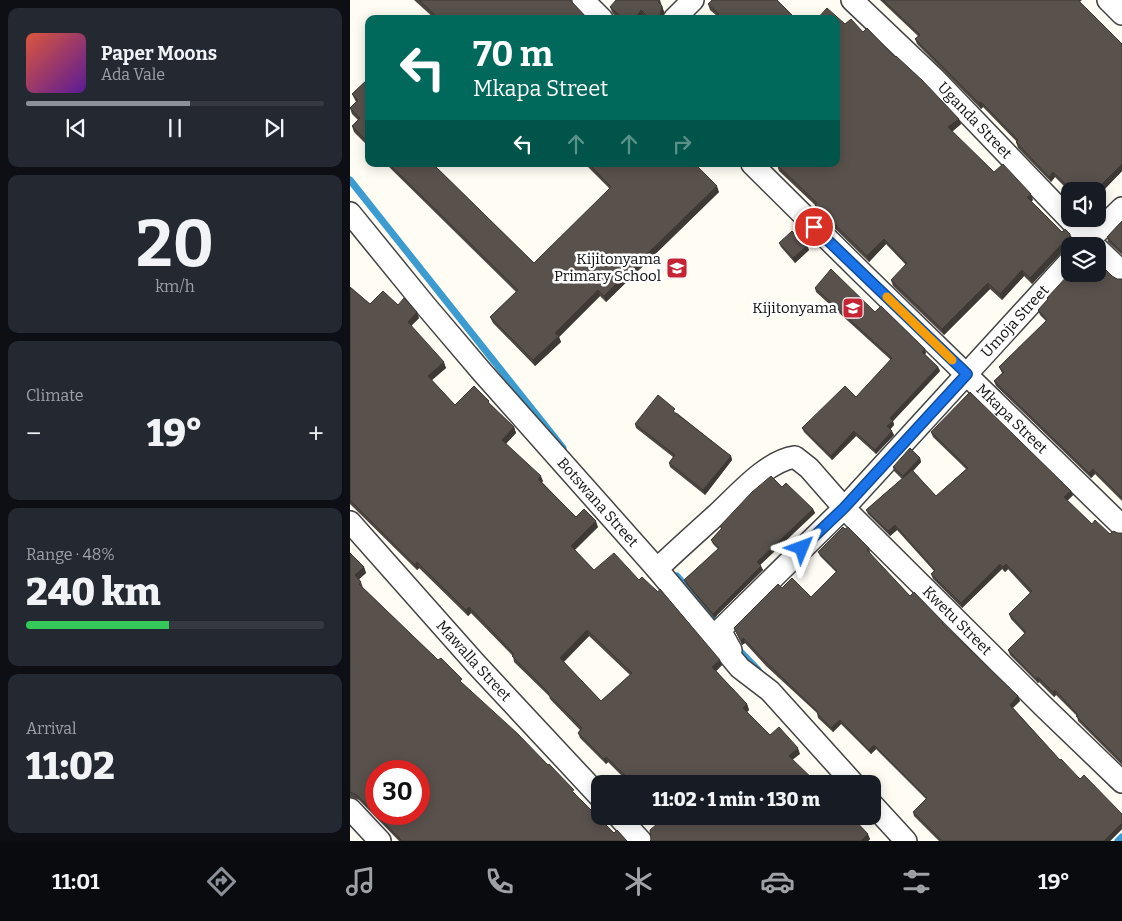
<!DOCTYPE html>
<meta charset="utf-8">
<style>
:root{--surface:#171b24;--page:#242831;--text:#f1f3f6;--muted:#9ea1a6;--line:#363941;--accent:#8c9099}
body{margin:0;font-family:Bitter,serif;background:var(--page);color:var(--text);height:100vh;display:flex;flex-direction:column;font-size:19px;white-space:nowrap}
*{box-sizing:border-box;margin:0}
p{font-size:16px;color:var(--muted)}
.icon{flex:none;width:28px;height:28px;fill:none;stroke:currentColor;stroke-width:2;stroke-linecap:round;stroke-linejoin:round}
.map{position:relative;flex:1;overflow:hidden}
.details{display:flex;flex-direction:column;gap:8px;padding:8px;background:#0d0f14;width:350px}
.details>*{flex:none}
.banner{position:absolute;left:15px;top:15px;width:475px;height:152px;border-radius:10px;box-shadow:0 2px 12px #0003;background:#00695c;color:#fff;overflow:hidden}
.buttons{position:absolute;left:711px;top:182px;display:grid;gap:10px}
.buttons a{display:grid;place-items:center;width:45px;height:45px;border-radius:10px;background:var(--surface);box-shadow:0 2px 12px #0003;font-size:25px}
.speed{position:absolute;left:15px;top:760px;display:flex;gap:10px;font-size:25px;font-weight:700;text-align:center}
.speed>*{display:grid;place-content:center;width:65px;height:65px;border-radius:50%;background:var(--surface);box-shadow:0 2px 12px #0003;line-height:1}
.speed .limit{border:8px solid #d22;background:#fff;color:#111}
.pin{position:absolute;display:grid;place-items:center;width:42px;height:42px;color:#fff;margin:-21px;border:2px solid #fff;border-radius:50%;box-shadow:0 1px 5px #0007}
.me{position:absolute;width:55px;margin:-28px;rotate:46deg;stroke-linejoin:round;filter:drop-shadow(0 0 4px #0008)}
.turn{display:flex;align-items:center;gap:18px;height:105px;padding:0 25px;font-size:22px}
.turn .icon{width:65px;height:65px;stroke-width:2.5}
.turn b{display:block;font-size:35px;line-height:42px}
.lanes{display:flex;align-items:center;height:48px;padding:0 25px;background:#0003;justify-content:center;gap:25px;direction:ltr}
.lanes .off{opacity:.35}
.big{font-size:38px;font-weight:800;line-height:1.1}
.details .tile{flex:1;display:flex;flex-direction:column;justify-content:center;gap:8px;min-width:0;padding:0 18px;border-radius:10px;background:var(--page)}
.details .dial{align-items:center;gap:0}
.dial b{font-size:65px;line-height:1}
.song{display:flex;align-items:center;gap:15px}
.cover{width:60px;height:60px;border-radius:8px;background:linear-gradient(135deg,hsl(10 70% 55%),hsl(270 70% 35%))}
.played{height:5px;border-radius:2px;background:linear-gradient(90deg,var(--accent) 55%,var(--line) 55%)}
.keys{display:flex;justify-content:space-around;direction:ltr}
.heat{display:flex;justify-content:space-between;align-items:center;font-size:28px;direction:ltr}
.charge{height:8px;border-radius:4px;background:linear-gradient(90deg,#34c759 48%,var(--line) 0)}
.trip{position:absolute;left:241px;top:775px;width:290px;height:50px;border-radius:10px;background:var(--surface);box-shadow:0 2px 12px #0003;font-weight:800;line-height:50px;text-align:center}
.dock{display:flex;height:80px;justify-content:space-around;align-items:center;background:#090b0e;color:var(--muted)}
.dock .icon{width:35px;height:35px}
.dock .selected{color:var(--accent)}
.dock b{font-size:22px;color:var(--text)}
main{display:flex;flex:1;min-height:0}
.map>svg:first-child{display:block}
</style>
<main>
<section class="details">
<div class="tile">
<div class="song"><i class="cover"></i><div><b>Paper Moons</b><p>Ada Vale</p></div></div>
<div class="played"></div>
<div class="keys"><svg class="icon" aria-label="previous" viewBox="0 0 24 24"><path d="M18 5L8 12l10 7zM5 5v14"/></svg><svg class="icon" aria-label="pause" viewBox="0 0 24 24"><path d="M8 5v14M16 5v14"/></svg><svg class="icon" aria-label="next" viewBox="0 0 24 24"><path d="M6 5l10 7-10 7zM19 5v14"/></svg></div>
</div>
<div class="tile dial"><b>20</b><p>km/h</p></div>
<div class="tile"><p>Climate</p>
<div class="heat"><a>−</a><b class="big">19°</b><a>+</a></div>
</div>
<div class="tile"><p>Range · 48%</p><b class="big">240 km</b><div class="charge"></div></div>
<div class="tile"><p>Arrival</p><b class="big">11:02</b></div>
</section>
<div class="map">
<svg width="772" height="841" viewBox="0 0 772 841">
<rect width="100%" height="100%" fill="#fffcf4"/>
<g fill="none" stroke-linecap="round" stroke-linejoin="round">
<g stroke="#3c9cd0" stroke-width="7">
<path d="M0,180l213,268"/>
<path d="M327,576l36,40"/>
<path d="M385,646l23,24"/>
<path d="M768,841l4,-4"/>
</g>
<g stroke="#434343" stroke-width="24">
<g id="minor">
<path d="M233,0l19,19"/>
<path id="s1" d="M502,0l82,78 161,168"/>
<path d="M758,0l14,14"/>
<path d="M324,19l19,-19"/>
<path id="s2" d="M402,164l109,108 261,254"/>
<path id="s3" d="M0,213l75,92 57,67 175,197 83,99 30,23 84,93"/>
<path d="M733,246l39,-38"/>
<path d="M748,249l24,23"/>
<path id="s4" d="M0,522l126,142 124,133"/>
<path id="s5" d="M307,569c19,-18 39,-36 59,-54 21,-19 50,-54 79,-58l14,11 35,40 199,198 79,76"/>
<path id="s6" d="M381,650l-11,-20 124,-122 226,-247"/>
<path d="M522,804l34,37"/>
<path d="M0,809l30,32"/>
<path d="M268,816l23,25"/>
</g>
</g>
<use href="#minor" stroke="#fff" stroke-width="21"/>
</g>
<g fill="#4d4641" fill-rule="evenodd">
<path d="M64,0h156l18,19h-153z"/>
<path d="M310,0l4,12 -1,7h-17l-2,-3 -3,3h-22l-6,-5 -3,-7z"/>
<path d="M530,0h202l-2,2 42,42v127l-24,25v-5h-28v1l-15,-15 -4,5 -33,-34 -2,-6h1l-34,-35 -2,2 -64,-65 -2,-5 3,-3z"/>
<path d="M358,4l88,15 -79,-3 -7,-6z"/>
<path d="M495,24l18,8 32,25 66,67 -9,8 42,40 39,28 -2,1 31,31 10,8 -1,6h-1v3h-4l-5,4 -29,31 -8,-8 -22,24 -12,-11 -46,46 -51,-49 -2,-6 15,-15 -20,-21 -17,18 -52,-51 -2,-6 -36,-34 -2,-6 59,-1z"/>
<path d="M19,78v69l-15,-15 -2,-6 6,-6 -6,-6 -2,-6 6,-6 -4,-8z"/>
<path d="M36,164h47l101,99 76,-74 -25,-25h110l24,28 -113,110 -6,-6 -41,41 2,5 -26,24 -42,-43 -3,-6 26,-25z"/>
<path d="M772,221v34l-14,-13 -1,-5z"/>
<path d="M429,243l28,3 2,4 -14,13 -14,-16z"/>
<path d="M762,276l5,3h5v222l-27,-27 -4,4 -95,-92 -2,-5 8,-8 -3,-6 47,-46 -6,-6 -2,-5 10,-10 -1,-2z"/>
<path d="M0,287l20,17 28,1 21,13 -8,8 35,42 -15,12 24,25h35l24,22 2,6 -10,11 37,37 -1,1 34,35 22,10 -23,23 19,20 45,10 81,80 2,5 -6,6 31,33 2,6 -2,2 23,23 30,19 -170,30 -22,-22 -2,2 -26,-26 -2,-5 2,-3 -30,-31 -1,-3 -35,-34 -1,-6 -42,-43 -3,3 -49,-48 -2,2 -67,-66zM239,636l41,39 -29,26 -37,-39z"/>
<path d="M465,288l60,24 51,41 -1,1 13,13 2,4 -47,50 1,4 -4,4 4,6 -18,19 -20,-18 -24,24 -28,-28 -2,-4 54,-31 35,-37 -75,-68z"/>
<path d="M327,413l54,43 1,4 -27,35 -35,-28 -1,-4 4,-6 -37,-29 -1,-4z"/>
<path d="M581,432l140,59 2,4 -6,6 25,23 18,10 12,-1v232l-44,-44 -1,-5 -21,-21 -2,2 -15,-15 -1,1 -28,-28 -2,-5 17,-16 -14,-15 -2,-5 21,-21 -22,-24 -3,3 -3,-3 -40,39 -29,-29 -2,-5 3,-3 -37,-41 -7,6 -22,-22 -2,-4 36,-31 -8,-8 -1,-4 27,-9 1,4 -8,9 23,25 30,-27 -33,-32z"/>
<path d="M432,487l31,22 2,4 -55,52 3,5 -49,48 -28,-34 -2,-4 34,-31 -5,-5 -2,-4 10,-11 -1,-3z"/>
<path d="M519,548l1,4 -1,1 41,43 35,30 75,75 -7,7 109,121 -12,12h-171l-25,-25 -1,-4 13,-13 -50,-50 -5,5 -30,-30 -8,8 -15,-14 -1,-5 -51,-47 -21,-23 -3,2 -8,-17 48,-40 29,9 25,-25 -16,-16 -2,-4z"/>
<path d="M0,553l14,14 2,6 -7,6 2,3 2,6 101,97 150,148 13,8h-228l-40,-41 -9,-3z"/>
<path d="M308,816h193l19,23 -2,2h-218l11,-21z"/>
</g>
<g fill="#3e3935">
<path d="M312,6l2,6 -1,7h-2l-1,-3z"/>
<path d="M291,10l3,6 -3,3h-6z"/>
<path d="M631,102l2,5 -2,2 -2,-6z"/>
<path d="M609,119l2,5 -11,9 -2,-6z"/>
<path d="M772,164v7l-24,25v-5h-3z"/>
<path d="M703,172l2,5 -4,5 -2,-5z"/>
<path d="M367,186l2,6 -113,110 -2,-6z"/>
<path d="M681,194l2,6 -3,3 -3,-6z"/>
<path d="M720,234l2,6 -1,6h-1l-1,-3z"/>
<path d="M534,239l2,5 -17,18 -2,-6z"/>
<path d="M714,243l2,6 -5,4 -29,31 -2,-6 29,-31z"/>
<path d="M457,246l2,4 -14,13 -2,-5z"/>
<path d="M672,270l2,6 -22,24 -2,-6z"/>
<path d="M638,283l2,6 -46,46 -2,-6z"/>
<path d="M248,290l2,6 -41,41 2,5 -26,24 -2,-6 22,-27z"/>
<path d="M67,312l2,6 -9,9 -2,-5z"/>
<path d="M575,349l1,4 -3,3 -1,-4z"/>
<path d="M94,362l2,6 -16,14 -2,-6z"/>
<path d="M588,367l2,4 -47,50 1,4 -5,6 -2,-5 3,-8z"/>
<path d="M164,427l2,6 -12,12 -2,-5z"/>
<path d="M504,431l2,5 -24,24 -1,-4z"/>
<path d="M542,431l2,4 -18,19 -1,-4z"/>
<path d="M381,456l1,4 -27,35 -2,-5z"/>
<path d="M570,458l1,4 -17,19 -1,-5z"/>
<path d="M743,469l2,5 -4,4 -2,-5z"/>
<path d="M191,476l2,5 -3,3 -2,-5z"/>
<path d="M721,491l2,4 -7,7 -2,-5z"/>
<path d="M463,509l2,4 -56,53 -2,-4z"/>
<path d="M246,521l2,6 -25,24 -2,-5z"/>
<path d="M545,525l2,5 -7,6 -2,-5z"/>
<path d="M67,562l2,6 -2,2 -2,-5z"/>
<path d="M650,564l2,5 -40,39 -1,-5z"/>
<path d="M656,564l2,5 -3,3 -2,-5z"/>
<path d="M411,566l2,4 -49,48 -1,-4z"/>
<path d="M14,567l2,6 -9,8 -2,-6z"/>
<path d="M119,607l2,6 -3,3 -2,-6z"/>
<path d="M237,630l2,6 -27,27 -2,-5z"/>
<path d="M393,638l2,5 -3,2 -1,-4z"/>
<path d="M370,660l2,5 -8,8 -2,-6z"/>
<path d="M688,677l1,5 -1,1 -2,-4z"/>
<path d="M705,690l1,5 -2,2 -1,-5z"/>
<path d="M668,696l2,5 -9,8 -1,-4z"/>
<path d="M397,704l2,6 -4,4 -2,-6z"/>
<path d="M490,720l1,4 -8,8 -2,-4z"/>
<path d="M524,745l2,4 -5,5 -2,-4z"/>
<path d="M448,748l2,6 -9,7 -2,-5z"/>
<path d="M256,757l2,5 -2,2 -2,-5z"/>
<path d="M772,823v6l-12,12h-6z"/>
<path d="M518,834l2,5 -2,2h-7z"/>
</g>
<g fill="#59514c" stroke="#3e3935" fill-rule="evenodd">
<path d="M69,0h151l18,19h-149z"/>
<path d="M266,0h44l-2,2 4,4 -2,10 1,3h-11l-9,-9 -6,9h-11l-14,-12z"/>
<path d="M362,0h65l19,19h-82l5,-5 -11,-10z"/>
<path d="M533,0h195l44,44v120l-27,27h-22l-20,-19 -4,5 -33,-35 2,-2 -37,-38 -2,1 -64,-64 5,-4z"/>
<path d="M477,8l18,16 6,-5 12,13 4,-4 28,29 1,-1 27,25 36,38 -11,8 46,45 9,-8 28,30 -4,3 35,35 3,-3 5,5 -1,9h-5l-5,4 -29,31 -8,-8 -22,24 -12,-11 -46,46 -51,-49 16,-17 -23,-24 -17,17 -52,-51 2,-2 -40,-38 1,-1h58v-145h-19z"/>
<path d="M19,78v65l-17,-17 8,-8 -10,-10 8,-8 -6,-6z"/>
<path d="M39,164h44l101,99 77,-76 -22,-23h106l22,22 -113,110 -6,-6 -43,43 4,3 -26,24 -43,-43 28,-27z"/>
<path d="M772,221v31l-15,-15z"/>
<path d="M442,231l15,15 -14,12 -14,-15z"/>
<path d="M748,262l14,14 5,3h5v219l-29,-29 -4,4 -95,-92 10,-9 -5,-5 48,-47 -9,-10 10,-11 -1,-1 23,-25v1h28z"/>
<path d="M481,269l44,43 6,-6 44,43 -3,3 16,15 -48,51 3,3 -6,5 5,5 -17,19 -21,-19 -23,25 -29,-28 43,-42 11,11 36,-39 -77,-70z"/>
<path d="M0,287l20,17 13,-13 15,14 6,-7 13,14 -9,10 36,40 -16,14 27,29 19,-19 15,15 -1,1 26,25 -12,13 39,36 -3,3 38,38 8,-8 12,12 -25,25 23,24 20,-17 25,27 3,-3 16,15 2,-3 60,71 -8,7 35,37 -4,4 27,27 9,-8 19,21 -9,8 29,28h-187l1,-2 -26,-25 -2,2 -26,-26 4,-5 -34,-34 1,-1 -37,-37 2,-2 -45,-47 -3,3 -49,-48 -2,3 -65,-65zM237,630l45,43 -31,28 -41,-43z"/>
<path d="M620,392l101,99 -7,6 28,27 3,-4 15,14 3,-3 5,2h4v229l-46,-46 2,-1 -23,-25 -2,2 -15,-15 -2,2 -28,-29 18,-18 -17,-18 23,-23 -26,-27 -3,3 -3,-3 -39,39 -30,-29 4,-4 -40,-45 -7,6 -22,-21 46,-40 24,26 32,-28 -37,-36z"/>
<path d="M308,395l17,14 -2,2 58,45 -28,34 -34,-27 6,-8 -40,-31z"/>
<path d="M560,448l10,10 -17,18 -10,-9z"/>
<path d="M421,476l11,11 4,-4 27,26 -56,53 4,4 -48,48 -29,-34 35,-32 -8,-8 11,-12 -2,-2 32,-34z"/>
<path d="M493,527l2,2 3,-2 21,21 -2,2 43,46 4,-4 29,30 -1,1 76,73 -8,9 50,55 1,-1 19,20 4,-4 38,39v9l-18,18h-162l-29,-29 14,-14 -53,-53 -5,5 -29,-30 -9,8 -14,-15 1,-1 -53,-51 -22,-23 -2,3 -7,-13 44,-44 4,4 10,-10 19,19 26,-26 -19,-19z"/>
<path d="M0,553l14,14 -9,8 6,7 -2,2 79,76 3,-2 21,21 -2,2 58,53 30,31 1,-1 25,26 -2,1 42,42 3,-3 10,11h-225l-45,-46 -7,-3zM26,771h43v43h-43z"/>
<path d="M311,816h190l17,18 -7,7h-211l1,-1 -1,-10 13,-11z"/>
</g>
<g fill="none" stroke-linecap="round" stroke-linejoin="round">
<g stroke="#114b97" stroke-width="12">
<path id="route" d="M452,548l42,-40 123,-134 -153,-147"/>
</g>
<use href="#route" stroke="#1a73e8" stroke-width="9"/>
<path stroke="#f59e0b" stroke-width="9" d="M537,297l65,63"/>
</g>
<defs>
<g id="school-square" transform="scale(1.125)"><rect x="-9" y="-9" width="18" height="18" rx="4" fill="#c42434" stroke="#fff"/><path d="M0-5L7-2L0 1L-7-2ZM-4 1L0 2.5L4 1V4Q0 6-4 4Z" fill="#fff"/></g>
</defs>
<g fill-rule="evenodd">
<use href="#school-square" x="327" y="268"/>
<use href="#school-square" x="503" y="308"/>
</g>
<g text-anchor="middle" stroke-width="5" stroke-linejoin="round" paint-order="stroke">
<g font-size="15" fill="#101010" stroke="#fff">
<text dy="5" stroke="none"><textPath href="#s1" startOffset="172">Uganda Street</textPath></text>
<text dy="5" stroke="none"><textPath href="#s6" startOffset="450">Umoja Street</textPath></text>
<text dy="5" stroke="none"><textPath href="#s2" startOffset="364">Mkapa Street</textPath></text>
<text dy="5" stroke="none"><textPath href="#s3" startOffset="381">Botswana Street</textPath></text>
<text dy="5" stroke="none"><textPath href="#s5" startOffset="410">Kwetu Street</textPath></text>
<text dy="5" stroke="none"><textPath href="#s4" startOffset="186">Mawalla Street</textPath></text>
</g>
<g font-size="15" fill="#101010" stroke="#fff" text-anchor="end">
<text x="311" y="264">Kijitonyama<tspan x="311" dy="17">Primary School</tspan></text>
<text x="487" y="313">Kijitonyama</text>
</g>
</g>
</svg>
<div class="buttons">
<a><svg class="icon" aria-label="sound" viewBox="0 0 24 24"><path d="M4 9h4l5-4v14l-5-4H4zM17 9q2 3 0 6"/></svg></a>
<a><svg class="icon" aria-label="layers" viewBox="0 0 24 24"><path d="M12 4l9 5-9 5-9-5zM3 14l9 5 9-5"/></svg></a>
</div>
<div class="speed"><div class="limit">30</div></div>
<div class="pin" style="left:464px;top:227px;background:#d93025"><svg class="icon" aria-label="arrive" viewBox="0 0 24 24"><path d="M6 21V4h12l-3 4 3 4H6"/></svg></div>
<svg class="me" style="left:452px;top:548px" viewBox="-20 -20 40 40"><path d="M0-17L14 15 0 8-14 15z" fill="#1a73e8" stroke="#fff" stroke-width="4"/></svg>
<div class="trip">11:02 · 1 min · 130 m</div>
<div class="banner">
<div class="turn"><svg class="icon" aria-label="left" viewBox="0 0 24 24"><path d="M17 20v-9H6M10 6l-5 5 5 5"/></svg><div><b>70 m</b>Mkapa Street</div></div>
<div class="lanes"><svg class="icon" aria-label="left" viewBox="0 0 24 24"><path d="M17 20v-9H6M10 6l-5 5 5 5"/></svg><svg class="icon off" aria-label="ahead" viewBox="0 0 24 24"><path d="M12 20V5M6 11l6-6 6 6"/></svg><svg class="icon off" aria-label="ahead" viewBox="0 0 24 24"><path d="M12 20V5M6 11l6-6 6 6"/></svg><svg class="icon off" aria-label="right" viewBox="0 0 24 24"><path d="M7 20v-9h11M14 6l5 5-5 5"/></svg></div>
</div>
</div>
</main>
<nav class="dock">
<b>11:01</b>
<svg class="icon selected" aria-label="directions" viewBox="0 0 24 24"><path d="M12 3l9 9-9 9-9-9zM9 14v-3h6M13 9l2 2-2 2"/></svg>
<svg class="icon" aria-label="music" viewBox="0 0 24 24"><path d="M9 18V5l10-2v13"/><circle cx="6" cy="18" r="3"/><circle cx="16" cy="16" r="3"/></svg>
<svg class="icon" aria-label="phone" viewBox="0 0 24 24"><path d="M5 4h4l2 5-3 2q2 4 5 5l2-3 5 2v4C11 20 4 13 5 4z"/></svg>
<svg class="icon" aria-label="climate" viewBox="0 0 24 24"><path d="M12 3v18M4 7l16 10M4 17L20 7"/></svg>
<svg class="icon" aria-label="car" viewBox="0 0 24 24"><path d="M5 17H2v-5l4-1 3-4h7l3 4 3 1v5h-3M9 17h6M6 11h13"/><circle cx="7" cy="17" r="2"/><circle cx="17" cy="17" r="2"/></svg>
<svg class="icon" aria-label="filters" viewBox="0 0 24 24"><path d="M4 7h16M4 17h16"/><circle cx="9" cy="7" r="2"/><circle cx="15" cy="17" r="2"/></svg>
<b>19°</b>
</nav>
